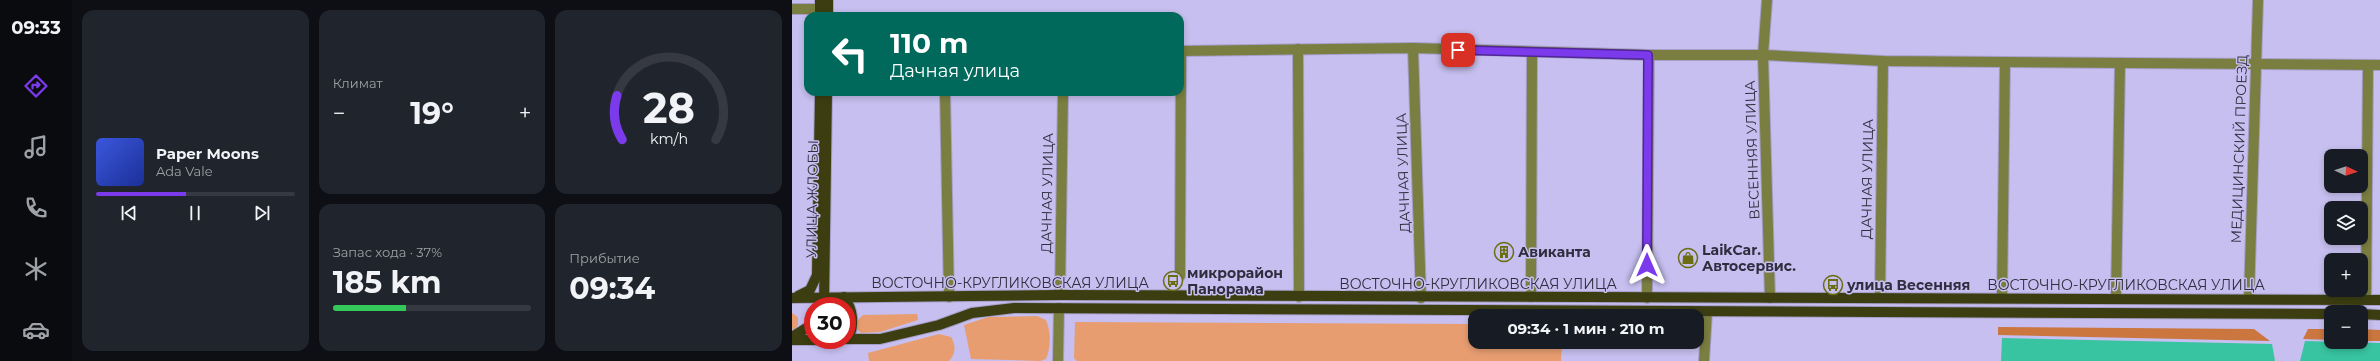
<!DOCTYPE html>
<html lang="ru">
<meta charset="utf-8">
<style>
:root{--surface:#171b24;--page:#20242c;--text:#f1f3f6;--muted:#9ea1a6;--line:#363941;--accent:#7c3aed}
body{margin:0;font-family:Montserrat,sans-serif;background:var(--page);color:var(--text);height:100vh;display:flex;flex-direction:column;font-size:15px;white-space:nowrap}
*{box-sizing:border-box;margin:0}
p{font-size:13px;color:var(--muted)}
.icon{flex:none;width:22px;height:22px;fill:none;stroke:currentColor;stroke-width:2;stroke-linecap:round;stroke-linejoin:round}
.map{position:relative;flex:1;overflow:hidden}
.drawer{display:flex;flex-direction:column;gap:10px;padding:10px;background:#0d0f14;width:720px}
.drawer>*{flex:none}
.hud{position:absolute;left:12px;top:12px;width:380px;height:84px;border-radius:12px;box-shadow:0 2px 6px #0003;background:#00695c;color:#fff;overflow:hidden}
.needle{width:26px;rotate:94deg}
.tools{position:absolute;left:1532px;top:149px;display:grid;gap:8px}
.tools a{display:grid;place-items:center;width:44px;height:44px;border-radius:8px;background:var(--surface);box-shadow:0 2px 6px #0003;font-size:20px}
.speed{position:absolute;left:12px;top:297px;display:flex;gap:8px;font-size:20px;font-weight:700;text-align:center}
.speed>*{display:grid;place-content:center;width:52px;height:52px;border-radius:50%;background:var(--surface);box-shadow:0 2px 6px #0003;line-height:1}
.speed .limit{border:6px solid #d22;background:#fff;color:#111}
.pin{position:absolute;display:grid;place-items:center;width:34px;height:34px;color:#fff;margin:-17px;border-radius:8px;box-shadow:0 2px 6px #0006}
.me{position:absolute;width:44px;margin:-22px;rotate:0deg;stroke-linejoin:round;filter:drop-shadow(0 0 3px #0008)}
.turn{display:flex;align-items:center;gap:14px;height:84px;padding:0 20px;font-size:18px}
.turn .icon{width:52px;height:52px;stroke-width:2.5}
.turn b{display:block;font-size:28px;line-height:34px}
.big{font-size:30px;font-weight:700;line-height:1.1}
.drawer .widget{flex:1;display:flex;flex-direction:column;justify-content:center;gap:6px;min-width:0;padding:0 14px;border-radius:12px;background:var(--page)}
.drawer .dial{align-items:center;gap:0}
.dial svg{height:104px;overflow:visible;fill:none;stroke:var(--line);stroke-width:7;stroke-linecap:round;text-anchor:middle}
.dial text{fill:var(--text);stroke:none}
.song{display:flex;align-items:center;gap:12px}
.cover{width:48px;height:48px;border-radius:6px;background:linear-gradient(135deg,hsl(230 70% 55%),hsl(230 70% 35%))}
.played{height:4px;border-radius:2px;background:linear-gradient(90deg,var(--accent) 45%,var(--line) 45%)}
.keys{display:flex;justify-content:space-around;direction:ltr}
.heat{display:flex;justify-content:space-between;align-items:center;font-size:22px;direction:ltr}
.charge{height:6px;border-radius:3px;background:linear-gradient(90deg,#34c759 37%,var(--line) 0)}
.drawer .tiles{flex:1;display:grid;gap:10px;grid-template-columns:repeat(3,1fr)}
.widget:first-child{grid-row:span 2}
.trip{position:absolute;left:676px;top:309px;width:236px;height:40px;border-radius:12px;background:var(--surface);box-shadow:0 2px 6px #0003;font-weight:700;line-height:40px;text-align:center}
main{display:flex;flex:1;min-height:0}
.tab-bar{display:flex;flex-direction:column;width:72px;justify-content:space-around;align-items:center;background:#090b0e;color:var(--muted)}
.tab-bar .icon{width:28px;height:28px}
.tab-bar .on{color:var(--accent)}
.tab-bar b{font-size:18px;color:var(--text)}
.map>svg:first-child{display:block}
</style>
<main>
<nav class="tab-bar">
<b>09:33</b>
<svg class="icon on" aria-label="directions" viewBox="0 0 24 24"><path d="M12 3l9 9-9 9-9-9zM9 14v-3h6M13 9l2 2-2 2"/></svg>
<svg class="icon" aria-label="music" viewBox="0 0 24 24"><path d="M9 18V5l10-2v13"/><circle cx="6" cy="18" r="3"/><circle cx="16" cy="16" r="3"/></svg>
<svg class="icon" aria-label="phone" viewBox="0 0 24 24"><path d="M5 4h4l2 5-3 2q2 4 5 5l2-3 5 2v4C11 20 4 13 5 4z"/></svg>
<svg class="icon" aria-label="climate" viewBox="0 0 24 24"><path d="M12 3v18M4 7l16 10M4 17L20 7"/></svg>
<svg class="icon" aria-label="car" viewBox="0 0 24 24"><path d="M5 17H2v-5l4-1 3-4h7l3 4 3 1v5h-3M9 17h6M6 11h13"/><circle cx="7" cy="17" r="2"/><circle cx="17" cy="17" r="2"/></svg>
</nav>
<section class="drawer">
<div class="tiles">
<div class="widget">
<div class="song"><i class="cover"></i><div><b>Paper Moons</b><p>Ada Vale</p></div></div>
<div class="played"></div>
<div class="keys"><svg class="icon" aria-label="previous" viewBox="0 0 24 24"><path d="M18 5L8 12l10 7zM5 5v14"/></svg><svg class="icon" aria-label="pause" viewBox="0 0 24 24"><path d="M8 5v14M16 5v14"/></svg><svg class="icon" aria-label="next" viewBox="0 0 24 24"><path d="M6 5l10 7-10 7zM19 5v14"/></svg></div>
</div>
<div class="widget"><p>Климат</p>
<div class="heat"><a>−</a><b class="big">19°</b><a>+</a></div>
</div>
<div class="widget dial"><svg viewBox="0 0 100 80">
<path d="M14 69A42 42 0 1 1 86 69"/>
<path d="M14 69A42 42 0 0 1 10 35" stroke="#7c3aed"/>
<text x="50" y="56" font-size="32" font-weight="700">28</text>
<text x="50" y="72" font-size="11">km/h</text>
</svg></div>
<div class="widget"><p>Запас хода · 37%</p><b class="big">185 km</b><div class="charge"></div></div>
<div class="widget"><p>Прибытие</p><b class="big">09:34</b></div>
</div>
</section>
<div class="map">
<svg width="1588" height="361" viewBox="0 0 1588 361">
<rect width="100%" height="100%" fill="#c6bfef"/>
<g fill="#e79d70">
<path d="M0,313l6,4v8l-3,4h-3z"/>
<path d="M125,314l1,6 -38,12 -19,1 -4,-4v-8l6,-6z"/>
<path d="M245,316l9,4c5,12 5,26 0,39l-6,2 -69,-2 -7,-34 24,-8z"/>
<path d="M283,322l400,2v18h105l-18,1 -1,18h-484l-3,-3z"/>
<path d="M147,334l12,3c5,9 5,16 -2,24h-80l-1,-8z"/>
</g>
<g fill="#cb763e">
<path d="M1206,327l256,2 16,12 -272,-6z"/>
<path d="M1516,329h23v11l-28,-1z"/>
<path d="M1569,329l19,1v11h-19z"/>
</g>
<g fill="#38c4a0">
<path d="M1210,338l270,6 3,17h-274z"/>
<path d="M1513,341l75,2v18h-80z"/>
</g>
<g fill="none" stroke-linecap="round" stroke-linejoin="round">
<g stroke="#a59fc8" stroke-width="12">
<g id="minor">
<path d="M975,0l-4,55 7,243"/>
<path d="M0,9h36"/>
<path d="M621,48l8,250"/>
<path d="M506,49l1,248"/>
<path d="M388,51l233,-3 236,7h114l120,6 497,4"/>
<path d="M153,92l4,205"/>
<path d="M388,276l1,-225"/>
<path d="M268,295l3,-203"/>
<path d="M739,297l1,-245"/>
<path d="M855,298l2,-243"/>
<path d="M1088,298l3,-237"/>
<path d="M1210,298l3,-236"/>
<path d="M1324,299l4,-236"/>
<path d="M1457,299l9,-299"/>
<path d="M1574,300l2,-235"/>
<path d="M266,361l1,-53"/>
<path d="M912,361l3,-49"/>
</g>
</g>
<g stroke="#a59fc8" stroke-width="12">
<g id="major">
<path d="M28,0v16"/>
<path d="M36,16v-16"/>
<path d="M6,296l12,-6 7,-15 3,-183"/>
<path d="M52,297c9,12 11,28 4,42"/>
<path d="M0,298l268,-3 1320,5"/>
<path d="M32,306l3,-214"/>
<path d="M1569,314l19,1"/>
<path d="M0,337l21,-13"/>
<path d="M55,339h33l59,-14 33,-12 42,-5 1317,6"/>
<path d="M0,340h37"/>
</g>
</g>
<use href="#minor" stroke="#7a7e40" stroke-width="10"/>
<use href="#major" stroke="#3c3e11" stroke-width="10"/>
</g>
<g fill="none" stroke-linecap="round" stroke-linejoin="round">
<g stroke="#51269a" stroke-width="10">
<path id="route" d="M666,50l190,5 -1,210"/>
</g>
<use href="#route" stroke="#7c3aed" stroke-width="7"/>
</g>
<defs>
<g id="building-ring" transform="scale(1)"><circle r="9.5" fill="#c6bfef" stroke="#6a6d10" stroke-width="1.5"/><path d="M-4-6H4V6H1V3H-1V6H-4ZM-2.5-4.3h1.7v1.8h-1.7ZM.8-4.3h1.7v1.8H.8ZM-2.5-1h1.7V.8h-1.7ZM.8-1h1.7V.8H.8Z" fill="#6a6d10"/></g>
<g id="shop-ring" transform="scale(1)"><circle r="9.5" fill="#c6bfef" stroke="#6a6d10" stroke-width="1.5"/><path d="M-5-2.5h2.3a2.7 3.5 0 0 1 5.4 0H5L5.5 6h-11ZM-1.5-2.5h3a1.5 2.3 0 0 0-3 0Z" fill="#6a6d10"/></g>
<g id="bus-ring" transform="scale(1)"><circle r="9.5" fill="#c6bfef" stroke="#6a6d10" stroke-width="1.5"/><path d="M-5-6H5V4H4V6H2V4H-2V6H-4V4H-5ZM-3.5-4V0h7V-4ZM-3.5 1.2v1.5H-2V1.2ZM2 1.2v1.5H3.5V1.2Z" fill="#6a6d10"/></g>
</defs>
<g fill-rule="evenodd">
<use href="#building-ring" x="712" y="252"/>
<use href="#shop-ring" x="896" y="258"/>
<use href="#bus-ring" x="381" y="281"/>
<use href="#bus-ring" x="1041" y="285"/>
</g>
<g text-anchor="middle" stroke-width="3" stroke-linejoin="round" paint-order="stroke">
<g font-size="14" fill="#302d3f" stroke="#c6bfef">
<text transform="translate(1447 149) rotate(-88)" y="5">МЕДИЦИНСКИЙ ПРОЕЗД</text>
<text transform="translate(960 150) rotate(-92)" y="5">ВЕСЕННЯЯ УЛИЦА</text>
<text transform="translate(611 173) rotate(-92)" y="5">ДАЧНАЯ УЛИЦА</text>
<text transform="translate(1075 179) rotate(-89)" y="5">ДАЧНАЯ УЛИЦА</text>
<text transform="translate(255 193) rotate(-89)" y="5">ДАЧНАЯ УЛИЦА</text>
<text transform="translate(20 199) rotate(-89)" y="5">УЛИЦА ЖЛОБЫ</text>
<text x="218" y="288">ВОСТОЧНО-КРУГЛИКОВСКАЯ УЛИЦА</text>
<text x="686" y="289">ВОСТОЧНО-КРУГЛИКОВСКАЯ УЛИЦА</text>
<text x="1334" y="290">ВОСТОЧНО-КРУГЛИКОВСКАЯ УЛИЦА</text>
</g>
<g font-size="14" font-weight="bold" fill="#302d3f" stroke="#c6bfef" text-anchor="start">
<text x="910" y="255">LaikCar.<tspan x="910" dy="16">Автосервис.</tspan></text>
<text x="726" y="257">Авиканта</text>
<text x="395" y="278">микрорайон<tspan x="395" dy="16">Панорама</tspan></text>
<text x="1055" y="290">улица Весенняя</text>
</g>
</g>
</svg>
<div class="tools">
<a><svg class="needle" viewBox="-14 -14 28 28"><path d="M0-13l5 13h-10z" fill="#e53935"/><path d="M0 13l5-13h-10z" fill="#9ea1a6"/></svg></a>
<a><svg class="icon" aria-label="layers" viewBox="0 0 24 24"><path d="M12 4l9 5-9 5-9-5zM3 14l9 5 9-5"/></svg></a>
<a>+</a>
<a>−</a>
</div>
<div class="speed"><div class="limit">30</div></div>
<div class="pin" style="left:666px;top:50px;background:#d93025"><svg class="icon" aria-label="arrive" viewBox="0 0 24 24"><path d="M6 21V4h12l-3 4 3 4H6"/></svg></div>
<svg class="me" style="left:855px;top:265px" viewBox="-20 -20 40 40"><path d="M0-17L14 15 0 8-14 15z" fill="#7c3aed" stroke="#fff" stroke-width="4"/></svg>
<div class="trip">09:34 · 1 мин · 210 m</div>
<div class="hud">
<div class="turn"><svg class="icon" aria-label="left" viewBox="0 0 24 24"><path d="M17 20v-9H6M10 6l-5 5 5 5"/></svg><div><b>110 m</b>Дачная улица</div></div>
</div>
</div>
</main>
